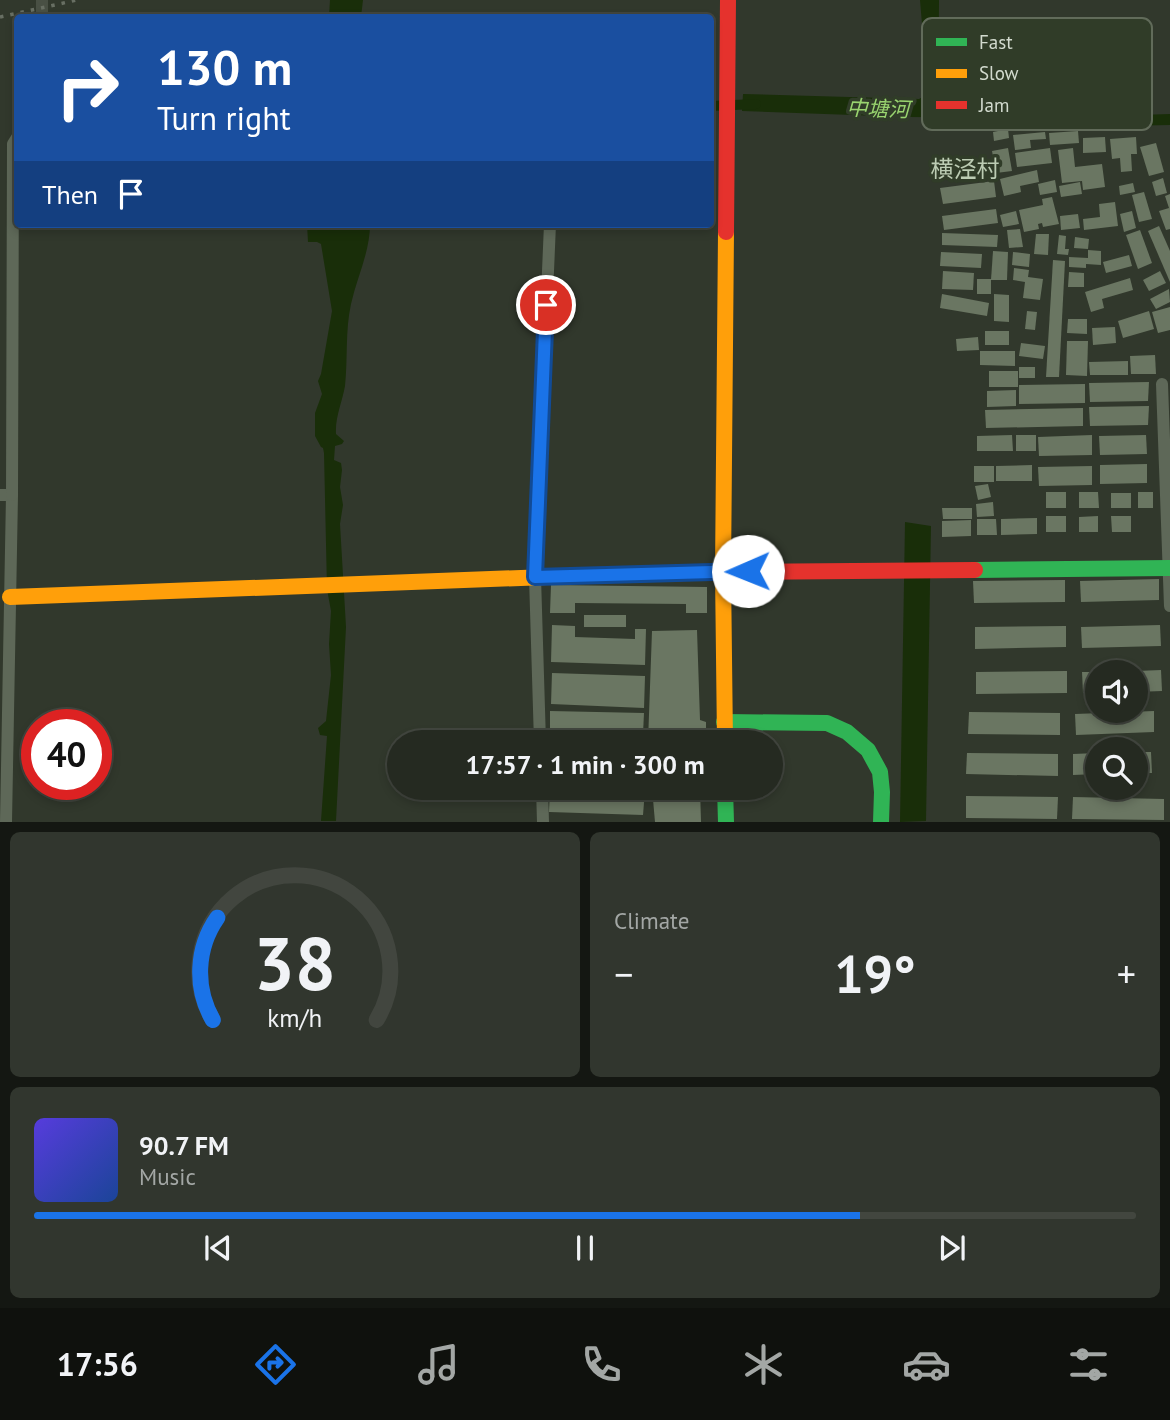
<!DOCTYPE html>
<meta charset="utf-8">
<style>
:root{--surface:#252a21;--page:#31362e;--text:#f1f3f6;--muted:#a3a7a5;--line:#42463f;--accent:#1a73e8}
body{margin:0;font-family:"PT Sans","Noto Sans SC",sans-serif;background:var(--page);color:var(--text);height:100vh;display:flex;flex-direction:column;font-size:26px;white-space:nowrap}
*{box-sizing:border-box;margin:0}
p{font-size:23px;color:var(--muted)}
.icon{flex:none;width:38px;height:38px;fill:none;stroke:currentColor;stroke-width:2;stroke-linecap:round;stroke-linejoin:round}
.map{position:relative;height:822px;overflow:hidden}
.panel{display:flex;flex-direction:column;gap:10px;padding:10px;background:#141712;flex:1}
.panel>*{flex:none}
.banner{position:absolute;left:14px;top:14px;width:700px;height:214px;border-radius:7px;box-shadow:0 4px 10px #0003,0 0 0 2px var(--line);background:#1a4fa0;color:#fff;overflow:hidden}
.fabs{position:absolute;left:1085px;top:660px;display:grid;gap:14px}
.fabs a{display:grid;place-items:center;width:63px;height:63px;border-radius:50%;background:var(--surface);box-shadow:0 4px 10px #0003,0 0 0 2px var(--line);font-size:35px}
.speed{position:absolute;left:21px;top:709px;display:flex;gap:14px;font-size:35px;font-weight:700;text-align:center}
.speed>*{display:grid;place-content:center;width:91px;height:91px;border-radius:50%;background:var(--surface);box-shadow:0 4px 10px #0003,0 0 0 2px var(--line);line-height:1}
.speed .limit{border:10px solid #d22;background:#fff;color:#111}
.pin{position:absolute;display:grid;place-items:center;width:60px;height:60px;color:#fff;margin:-30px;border:4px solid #fff;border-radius:50%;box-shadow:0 2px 7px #0007}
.me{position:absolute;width:77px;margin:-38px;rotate:269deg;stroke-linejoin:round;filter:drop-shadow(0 0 5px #0008)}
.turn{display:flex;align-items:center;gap:24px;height:147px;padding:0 28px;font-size:32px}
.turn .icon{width:91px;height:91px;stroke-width:2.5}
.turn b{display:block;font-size:49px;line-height:60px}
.then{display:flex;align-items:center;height:66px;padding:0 28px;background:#0003;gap:14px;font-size:26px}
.big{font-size:52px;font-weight:800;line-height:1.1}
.panel .card{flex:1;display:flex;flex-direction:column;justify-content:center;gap:10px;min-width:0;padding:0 24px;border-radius:10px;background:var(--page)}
.panel .dial{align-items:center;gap:0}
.dial svg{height:182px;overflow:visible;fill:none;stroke:var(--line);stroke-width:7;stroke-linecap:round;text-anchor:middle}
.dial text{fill:var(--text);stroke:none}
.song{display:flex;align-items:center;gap:21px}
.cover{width:84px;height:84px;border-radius:10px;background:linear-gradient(135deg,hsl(250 70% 55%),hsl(220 70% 35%))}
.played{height:7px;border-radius:4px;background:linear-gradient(90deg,var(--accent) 75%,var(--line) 75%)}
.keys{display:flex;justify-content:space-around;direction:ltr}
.heat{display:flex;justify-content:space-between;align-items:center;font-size:38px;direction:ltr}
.panel .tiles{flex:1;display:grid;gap:10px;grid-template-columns:1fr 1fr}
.card:last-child{grid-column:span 2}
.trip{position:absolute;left:387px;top:730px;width:396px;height:70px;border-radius:35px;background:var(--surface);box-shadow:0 4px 10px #0003,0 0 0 2px var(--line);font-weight:800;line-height:70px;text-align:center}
.dock{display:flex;height:112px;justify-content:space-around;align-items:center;background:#0f110d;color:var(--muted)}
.dock .icon{width:49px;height:49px}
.dock .selected{color:var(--accent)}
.dock b{font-size:32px;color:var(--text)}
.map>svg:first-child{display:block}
</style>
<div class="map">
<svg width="1170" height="822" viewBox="0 0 1170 822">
<rect width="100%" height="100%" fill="#31382c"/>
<g fill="#192e09">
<path d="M330,0h33l-2,17h-32z"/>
<path d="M920,0h19c0,36 -4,73 31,94l104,13 2,10 94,-3v11l-49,1 -59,-2 -25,-6 -129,-1 -166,-6 1,-17 176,5 12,-7 -1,-64 -8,-4z"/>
<path d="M307,224h63c0,28 -13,53 -19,80 -6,27 -3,55 -6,82 -3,17 -10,31 -9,48l8,7 -2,3 -7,2 -1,14 7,3 1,7 -2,17 3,18 -3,19 6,103 -10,194h-15l6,-85 -7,-1 -2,-7 8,-7 5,-46 -2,-31 2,-33 -4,-22 -3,-136 -1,-5 -2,-1 -6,-11v-23l7,-19 -4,-13 3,-7 11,-63 -11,-67 -4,-2h-9z"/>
<path d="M905,522l26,4 -5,295 -26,1z"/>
</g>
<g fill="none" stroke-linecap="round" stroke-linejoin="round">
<path stroke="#192e09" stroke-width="10" d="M710,106l46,-2"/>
</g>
<g fill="#6a7662">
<path d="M1008,129l1,9 -15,3 -1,-9z"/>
<path d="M1078,131l1,12 -29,2 -1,-12z"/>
<path d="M1045,132l1,7 -16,1 1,8 -16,2 -2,-15z"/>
<path d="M1105,137l1,15 -23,1v-15z"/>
<path d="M1136,137l1,17h-6l1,17 -11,1 -1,-14 -8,1 -2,-20z"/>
<path d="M1156,143l8,29 -15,4 -9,-29z"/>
<path d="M1008,148l4,23 -16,2 -4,-22z"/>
<path d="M1050,148l2,15 -35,4 -2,-14z"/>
<path d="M1073,148l2,19 27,-3 3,23 -22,3 -1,-9 -20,2 -4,-33z"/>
<path d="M1037,170l2,12 -19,4 1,6 -17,4 -4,-17z"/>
<path d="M1163,178l4,15 -11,3 -4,-14z"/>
<path d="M1055,180l2,12 -17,3 -2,-11z"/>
<path d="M994,181l2,16 -53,7 -3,-16z"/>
<path d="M1080,182l2,12 -21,3 -2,-11z"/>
<path d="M1133,183l2,9 -15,3 -1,-9z"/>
<path d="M1144,192l8,27 -13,3 -7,-27z"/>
<path d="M1170,194v35l-4,1 -7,-19 10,-3 -4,-12z"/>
<path d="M1052,197l7,27 -16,3 -1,-4 -4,1 1,5 -15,3 -5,-22 24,-5 -1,-6z"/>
<path d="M1115,202l3,24 -34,4 -1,-11 17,-2 -1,-13z"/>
<path d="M996,209l2,14 -54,7 -2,-14z"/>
<path d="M1016,211l3,13 -16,3 -3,-12z"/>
<path d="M1132,211l4,17 -12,4 -4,-18z"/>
<path d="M1078,214l2,14 -19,2 -1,-14z"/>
<path d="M1159,226l11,25v31l-22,-51z"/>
<path d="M1020,229l3,18 -14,1 -2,-18z"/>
<path d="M1140,230l12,33 -14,6 -12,-34z"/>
<path d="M942,233l56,2 -1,12 -55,-2z"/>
<path d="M1036,234h13l-1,21 -14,-1z"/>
<path d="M1059,235l7,1 -1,13h4l-1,6 -11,-1z"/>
<path d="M1075,237l14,2 -1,10 -14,-1z"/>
<path d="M1088,250l13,1v14l-15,-1v4l-17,-1v-10l19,1z"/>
<path d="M993,251l15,1 -1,28h-16z"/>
<path d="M941,252l41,2 -1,14 -41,-2z"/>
<path d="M1013,252l17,2 -1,13 -17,-2z"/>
<path d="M1129,255l3,11 -26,7 -3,-11z"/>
<path d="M1053,260l12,1 -6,116h-13z"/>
<path d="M1014,268l15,2 -1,7 15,2 -3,21 -17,-2 2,-16 -12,-2z"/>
<path d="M943,271l31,2 -1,17 -31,-1z"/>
<path d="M1160,271l6,12 -17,8 -6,-11z"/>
<path d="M1069,272l15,1v14h-16z"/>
<path d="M1130,278l3,12 -31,9 2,9 -13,4 -6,-20z"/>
<rect x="977" y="279" width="14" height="15"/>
<path d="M1169,289l1,13 -14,7 -6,-10z"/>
<path d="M942,294l47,9 -2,13 -47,-8z"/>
<path d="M994,294l15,1v27l-15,-1z"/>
<path d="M1170,307v23l-12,3 -6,-21z"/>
<path d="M1027,311l10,1 -2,18 -10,-1z"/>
<path d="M1149,311l5,18 -31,9 -5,-17z"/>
<path d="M1068,319h19v15l-20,-1z"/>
<path d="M1115,327l1,16 -23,2 -1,-17z"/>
<rect x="985" y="331" width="24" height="14"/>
<path d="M978,337l1,13 -22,1 -1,-12z"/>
<path d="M1067,341h21l-1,35 -21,-1z"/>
<path d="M1021,343l24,3 -2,13 -24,-3z"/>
<path d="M980,351h35v15l-35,-1z"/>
<path d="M1155,355l1,19h-25l-1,-18z"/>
<path d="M1128,361v14h-38l-1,-13z"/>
<rect x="1019" y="367" width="16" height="11"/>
<rect x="989" y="371" width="29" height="16"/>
<path d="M1149,382l-1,19 -58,1 -1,-19z"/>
<path d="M1085,384v19l-66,1v-19z"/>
<path d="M1016,390v16l-29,1v-16z"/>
<path d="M1149,406l-1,19 -58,1 -1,-19z"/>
<path d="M1083,408v18l-97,2 -1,-18z"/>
<path d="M1012,435l1,16h-36v-15z"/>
<rect x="1016" y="435" width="20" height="16"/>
<path d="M1092,435v20l-53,1 -1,-19z"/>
<path d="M1146,435l1,19 -47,1 -1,-19z"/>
<path d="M1147,464v19l-47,1v-19z"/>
<path d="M1032,465v16h-36v-15z"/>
<rect x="974" y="466" width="20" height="16"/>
<path d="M1092,466v19l-53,1 -1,-19z"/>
<path d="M988,484l3,13 -13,3 -3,-14z"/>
<rect x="1046" y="492" width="20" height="16"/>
<path d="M1079,492h19l1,16h-20z"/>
<rect x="1138" y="492" width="15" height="16"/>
<rect x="1111" y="493" width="20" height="15"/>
<path d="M993,502l1,14 -17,1 -1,-13z"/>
<path d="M942,508h30v11h-29z"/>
<rect x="1046" y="516" width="20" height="16"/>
<path d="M1098,516v16h-19v-15z"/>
<path d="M1111,516h20v16h-19z"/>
<path d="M1037,518v16l-36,1v-16z"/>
<path d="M977,519h19l1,16h-20z"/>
<path d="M971,520v16l-29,1v-16z"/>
<path d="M1159,579v21l-78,2 -1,-21z"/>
<path d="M1065,580v22l-91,1 -1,-22z"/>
<path d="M551,585l156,2v26h-21v-9l-111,-1v10h-25z"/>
<rect x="584" y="615" width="42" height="12"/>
<path d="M552,625l23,1v11l60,2v-10h11l-1,36 -94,-3z"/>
<path d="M1160,625l1,21 -79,2 -1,-21z"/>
<path d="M1066,626v21l-91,2v-22z"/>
<path d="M697,630l3,90 6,2v20h-58l4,-111z"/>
<path d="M1161,670l1,21 -26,1v-21z"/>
<path d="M1067,671v22l-91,1v-22z"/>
<path d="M1082,672h15v21h-14z"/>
<path d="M552,673l93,3 -1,32 -93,-4z"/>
<path d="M550,711l94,2 -1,21 -93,-2z"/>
<path d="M1154,711v21l-78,3 -1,-21z"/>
<path d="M969,712l91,1v22l-92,-1z"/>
<path d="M1136,752h15l1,21h-16z"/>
<path d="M967,753l91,1v22l-92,-2z"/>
<path d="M1097,753v21l-24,1v-21z"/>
<path d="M550,788l95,2 -2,25 -94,-3z"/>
<path d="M652,788h48l1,34h-46z"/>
<path d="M966,796l92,1 -1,22 -91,-1z"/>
<path d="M1073,797l91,2v21l-92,-1z"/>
</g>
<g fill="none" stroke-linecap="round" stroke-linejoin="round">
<path stroke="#495044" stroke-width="12" stroke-dasharray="12 6" stroke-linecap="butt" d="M42,0v18"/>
<g stroke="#5e6858" stroke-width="12">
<path d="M1162,384l8,222"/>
<path d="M0,495h12l-6,327"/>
<path d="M12,495l1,-351 5,-8"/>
<path d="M540,742l-5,-165 15,-353"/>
<path d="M542,788l1,34"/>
</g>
<g stroke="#30b455" stroke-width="16">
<path d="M975,570l195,-2"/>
<path d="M724,722l103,1 20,9 21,18 12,22 2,20 -1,30"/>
<path d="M725,788l1,34"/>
</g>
<g stroke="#ff9f0a" stroke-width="16">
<path d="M10,597l563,-21"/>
<path d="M725,742l-2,-170 3,-340"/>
</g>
<g stroke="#e5322d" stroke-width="16">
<path d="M726,232l2,-232"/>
<path d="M573,576l150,-4 252,-2"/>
</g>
<path stroke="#686f63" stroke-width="3.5" stroke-dasharray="3.5 7" stroke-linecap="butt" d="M0,17l77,-17"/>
</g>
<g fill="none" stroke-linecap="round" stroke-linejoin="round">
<g stroke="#114b97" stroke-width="18">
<path id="route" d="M546,305l-11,272 213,-6"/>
</g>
<use href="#route" stroke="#1a73e8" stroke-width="12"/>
</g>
<g text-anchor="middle" stroke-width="7" stroke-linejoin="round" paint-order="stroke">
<g font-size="21" font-style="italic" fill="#99d46f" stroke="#303c28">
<text transform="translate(878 109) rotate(2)" y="7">中塘河</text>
</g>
<g font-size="23" fill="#bcccb3" stroke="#303c28">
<text x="965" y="177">横泾村</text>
</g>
</g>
<rect x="922" y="18" width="230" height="112" rx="10" fill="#303c28" stroke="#616b5a" stroke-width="2"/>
<rect x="936" y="38" width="31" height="8" fill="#30b455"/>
<rect x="936" y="69" width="31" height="9" fill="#ff9f0a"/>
<rect x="936" y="101" width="31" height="8" fill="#e5322d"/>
<g font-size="19" fill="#d2dace">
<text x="979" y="49">Fast</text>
<text x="979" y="80">Slow</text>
<text x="979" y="112">Jam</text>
</g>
</svg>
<div class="fabs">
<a><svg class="icon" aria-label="sound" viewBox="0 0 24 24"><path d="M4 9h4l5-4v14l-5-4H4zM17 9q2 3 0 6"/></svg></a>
<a><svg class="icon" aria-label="search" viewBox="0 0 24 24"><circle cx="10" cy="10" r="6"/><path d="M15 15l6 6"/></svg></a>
</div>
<div class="speed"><div class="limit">40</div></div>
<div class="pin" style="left:546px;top:305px;background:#d93025"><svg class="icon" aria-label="arrive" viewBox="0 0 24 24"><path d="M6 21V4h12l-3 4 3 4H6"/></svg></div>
<svg class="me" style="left:748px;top:571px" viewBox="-20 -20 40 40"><circle r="19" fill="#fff"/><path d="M0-13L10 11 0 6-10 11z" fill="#1a73e8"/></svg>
<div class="trip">17:57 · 1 min · 300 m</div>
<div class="banner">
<div class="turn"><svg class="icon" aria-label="right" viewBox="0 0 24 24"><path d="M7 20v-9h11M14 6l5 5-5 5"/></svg><div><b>130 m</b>Turn right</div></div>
<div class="then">Then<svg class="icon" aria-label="arrive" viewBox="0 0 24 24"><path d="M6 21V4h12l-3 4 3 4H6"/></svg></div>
</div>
</div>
<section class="panel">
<div class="tiles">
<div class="card dial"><svg viewBox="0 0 100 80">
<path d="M14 69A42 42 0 1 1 86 69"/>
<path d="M14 69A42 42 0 0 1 16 24" stroke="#1a73e8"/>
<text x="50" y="56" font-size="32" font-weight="700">38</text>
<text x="50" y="72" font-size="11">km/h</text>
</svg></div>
<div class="card"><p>Climate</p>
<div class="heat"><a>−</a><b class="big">19°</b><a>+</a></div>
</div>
<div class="card">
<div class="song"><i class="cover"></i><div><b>90.7 FM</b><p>Music</p></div></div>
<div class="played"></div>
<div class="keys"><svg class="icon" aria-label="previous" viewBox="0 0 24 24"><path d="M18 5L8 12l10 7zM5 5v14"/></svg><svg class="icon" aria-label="pause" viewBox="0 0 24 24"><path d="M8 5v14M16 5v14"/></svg><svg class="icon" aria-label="next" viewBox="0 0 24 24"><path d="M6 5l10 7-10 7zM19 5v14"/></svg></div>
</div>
</div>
</section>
<nav class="dock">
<b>17:56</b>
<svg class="icon selected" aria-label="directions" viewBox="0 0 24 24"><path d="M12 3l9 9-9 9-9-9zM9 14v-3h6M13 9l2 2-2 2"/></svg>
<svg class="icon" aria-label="music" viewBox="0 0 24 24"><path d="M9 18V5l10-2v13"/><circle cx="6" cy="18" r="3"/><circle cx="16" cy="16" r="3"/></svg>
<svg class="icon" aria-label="phone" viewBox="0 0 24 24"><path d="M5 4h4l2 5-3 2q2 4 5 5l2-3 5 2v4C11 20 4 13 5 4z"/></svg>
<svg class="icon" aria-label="climate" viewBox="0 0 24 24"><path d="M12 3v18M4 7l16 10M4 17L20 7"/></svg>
<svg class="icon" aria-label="car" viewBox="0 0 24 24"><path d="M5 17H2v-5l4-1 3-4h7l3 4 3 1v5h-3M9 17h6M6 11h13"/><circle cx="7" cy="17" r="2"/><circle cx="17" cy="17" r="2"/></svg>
<svg class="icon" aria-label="filters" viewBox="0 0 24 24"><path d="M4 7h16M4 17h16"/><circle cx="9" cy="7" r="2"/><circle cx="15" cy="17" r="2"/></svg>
</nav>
